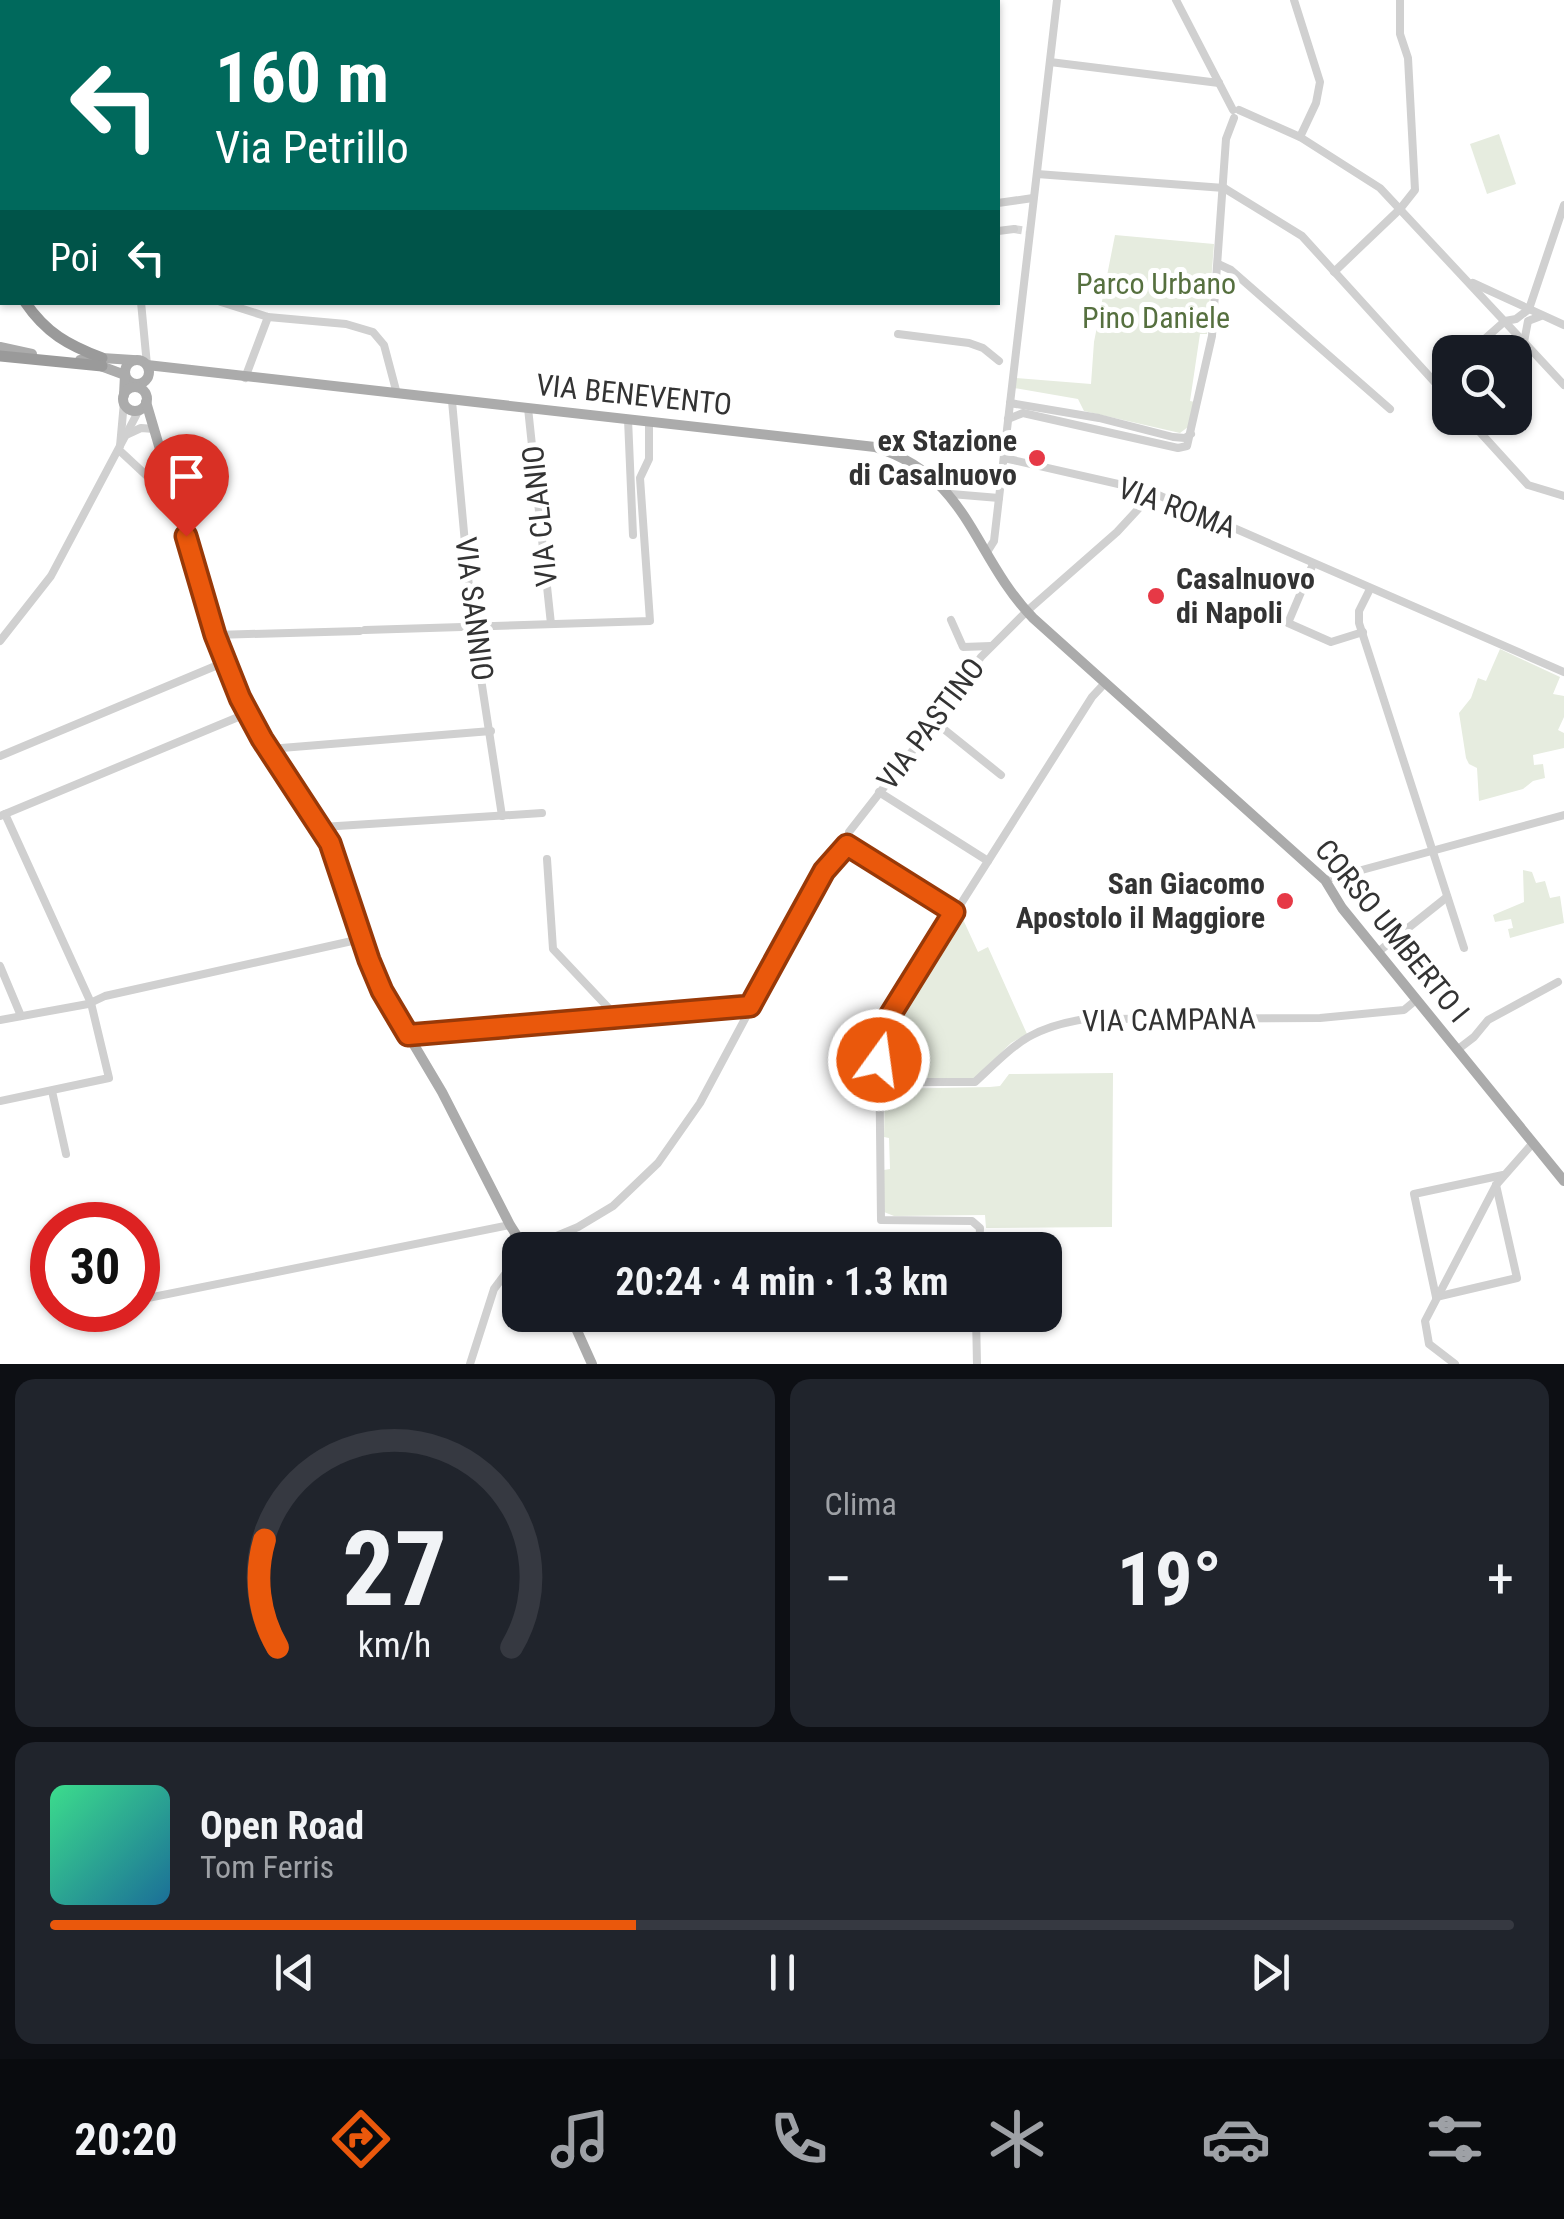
<!DOCTYPE html>
<html lang="it">
<meta charset="utf-8">
<style>
:root{--surface:#171b24;--page:#20242c;--text:#f1f3f6;--muted:#9ea1a6;--line:#363941;--accent:#ea580c}
body{margin:0;font-family:"Roboto Condensed",sans-serif;background:var(--page);color:var(--text);height:100vh;display:flex;flex-direction:column;font-size:38px;white-space:nowrap}
*{box-sizing:border-box;margin:0}
p{font-size:32px;color:var(--muted)}
.icon{flex:none;width:55px;height:55px;fill:none;stroke:currentColor;stroke-width:2;stroke-linecap:round;stroke-linejoin:round}
.map{position:relative;height:1364px;overflow:hidden}
.drawer{display:flex;flex-direction:column;gap:15px;padding:15px;background:#0d0f14;flex:1}
.drawer>*{flex:none}
.guide{position:absolute;left:0px;top:0px;width:1000px;height:305px;box-shadow:0 2px 8px #0004;background:#00695c;color:#fff;overflow:hidden}
.fabs{position:absolute;left:1432px;top:335px;display:grid;gap:20px}
.fabs a{display:grid;place-items:center;width:100px;height:100px;border-radius:20px;background:var(--surface);box-shadow:0 2px 8px #0004;font-size:50px}
.speed{position:absolute;left:30px;top:1202px;display:flex;gap:20px;font-size:50px;font-weight:700;text-align:center}
.speed>*{display:grid;place-content:center;width:130px;height:130px;border-radius:50%;background:var(--surface);box-shadow:0 2px 8px #0004;line-height:1}
.speed .limit{border:15px solid #d22;background:#fff;color:#111}
.pin{position:absolute;display:grid;place-items:center;width:85px;height:85px;color:#fff;margin:-102px -42px;border-radius:50% 50% 50% 0;rotate:-45deg;box-shadow:0 0 10px #0007}
.pin .icon{rotate:45deg}
.me{position:absolute;width:110px;margin:-55px;rotate:14deg;stroke-linejoin:round;filter:drop-shadow(0 0 8px #0008)}
.turn{display:flex;align-items:center;gap:35px;height:210px;padding:0 50px;font-size:45px}
.turn .icon{width:130px;height:130px;stroke-width:2.5}
.turn b{display:block;font-size:70px;line-height:85px}
.then{display:flex;align-items:center;height:95px;padding:0 50px;background:#0003;gap:20px;font-size:38px}
.big{font-size:75px;font-weight:700;line-height:1.1}
.drawer .widget{flex:1;display:flex;flex-direction:column;justify-content:center;gap:15px;min-width:0;padding:0 35px;border-radius:20px;background:var(--page)}
.drawer .dial{align-items:center;gap:0}
.dial svg{height:260px;overflow:visible;fill:none;stroke:var(--line);stroke-width:7;stroke-linecap:round;text-anchor:middle}
.dial text{fill:var(--text);stroke:none}
.song{display:flex;align-items:center;gap:30px}
.cover{width:120px;height:120px;border-radius:15px;background:linear-gradient(135deg,hsl(150 70% 55%),hsl(200 70% 35%))}
.played{height:10px;border-radius:5px;background:linear-gradient(90deg,var(--accent) 40%,var(--line) 40%)}
.keys{display:flex;justify-content:space-around;direction:ltr}
.heat{display:flex;justify-content:space-between;align-items:center;font-size:55px;direction:ltr}
.drawer .tiles{flex:1;display:grid;gap:15px;grid-template-columns:1fr 1fr}
.widget:last-child{grid-column:span 2}
.trip{position:absolute;left:502px;top:1232px;width:560px;height:100px;border-radius:20px;background:var(--surface);box-shadow:0 2px 8px #0004;font-weight:700;line-height:100px;text-align:center}
.dock{display:flex;height:160px;justify-content:space-around;align-items:center;background:#090b0e;color:var(--muted)}
.dock .icon{width:70px;height:70px}
.dock .active{color:var(--accent)}
.dock b{font-size:45px;color:var(--text)}
.map>svg:first-child{display:block}
</style>
<div class="map">
<svg width="1564" height="1364" viewBox="0 0 1564 1364">
<rect width="100%" height="100%" fill="#fff"/>
<g fill="#e6ecdf">
<path d="M1499,134l17,50 -29,10 -17,-50z"/>
<path d="M1115,235l99,9 -7,90h-7l-10,67 5,1 -7,25 -8,6 -96,-22 -6,-12 -64,-11 1,-10 76,6 3,-42z"/>
<path d="M1500,649l60,28 -7,17 11,2v21l-6,13 6,3v15l-31,7 1,10 9,-1 2,14 -12,3 -10,8 -44,12 -2,-33 -8,-4 -3,-6 -7,-45 12,-15 7,-20 8,3z"/>
<path d="M1523,870l9,2 4,11 9,-2 5,17 10,-2 4,27 -54,15 -2,-9 5,-1 -2,-9 -16,3 -2,-7 31,-13z"/>
<path d="M961,915l17,37 10,-5 39,87 -16,9 -37,36 -90,-2 1,-28 6,-25z"/>
<path d="M1113,1073l-1,154 -126,1 -1,-13 -91,1 -10,-4v-42l6,-1 -1,-31 -5,-1 1,-48 105,-2 10,-1 9,-12z"/>
</g>
<g fill="none" stroke-linecap="round" stroke-linejoin="round">
<path stroke="#d6d6d6" stroke-width="8" stroke-dasharray="8 4" stroke-linecap="butt" d="M1014,229l12,2"/>
<g stroke="#d0d0d0" stroke-width="8">
<path d="M109,0v2"/>
<path d="M729,0v2"/>
<path d="M1176,0l57,110"/>
<path d="M1294,0l26,82 -4,21 -16,34"/>
<path d="M1050,62l169,21"/>
<path d="M1239,110l61,27 80,51 184,197"/>
<path d="M1037,174l187,14"/>
<path d="M1224,188l78,48 148,163"/>
<path d="M998,203l35,-5"/>
<path d="M998,231l16,-2"/>
<path d="M1218,264l13,6 159,139"/>
<path d="M1334,272l66,-63 15,-19 -7,-132 -8,-24v-34"/>
<path d="M1473,283l91,42"/>
<path d="M141,302l6,63"/>
<path d="M221,302l47,15 78,7 27,8 11,13 13,49"/>
<path d="M1529,309l35,-104"/>
<path d="M898,334l71,9 14,5 16,13"/>
<path d="M1524,342l4,-21 13,-5"/>
<path d="M1470,352l35,-31 11,-2 13,-10"/>
<path d="M245,378l23,-61"/>
<path d="M1436,383l14,-12"/>
<path d="M452,401l20,219 30,196"/>
<path d="M1010,403l89,15 74,19 12,1 6,-4"/>
<path d="M528,408l23,216"/>
<path d="M1467,418l61,67 36,11"/>
<path d="M628,419l5,116"/>
<path d="M1008,419l15,-6 155,35 9,-2 25,-110 14,-197 8,-21"/>
<path d="M128,434l13,-6 13,1"/>
<path d="M120,446l4,-44"/>
<path d="M119,450l57,53"/>
<path d="M1004,458l145,33 415,181"/>
<path d="M951,494l48,4"/>
<path d="M987,552l7,-11 63,-541"/>
<path d="M1313,564l-25,59 43,19 32,-10"/>
<path d="M1370,589l-11,22v12l105,325"/>
<path d="M951,620l12,27 28,-1"/>
<path d="M365,630l285,-9 -10,-143 9,-19v-38"/>
<path d="M215,635l145,-4"/>
<path d="M0,641l51,-65 88,-166"/>
<path d="M935,722l66,53"/>
<path d="M269,749l222,-18"/>
<path d="M0,756l225,-94"/>
<path d="M879,792l109,69"/>
<path d="M0,816l248,-103"/>
<path d="M322,827l220,-14"/>
<path d="M847,845l2,-13 86,-110 46,-65 46,-46 90,-79 36,-39"/>
<path d="M847,845l107,67"/>
<path d="M547,859l6,90 64,68"/>
<path d="M1325,880l239,-65"/>
<path d="M1378,952l69,-55"/>
<path d="M0,966l21,50"/>
<path d="M0,1020l88,-16 17,-8 256,-57"/>
<path d="M408,1035l341,-29"/>
<path d="M1457,1050l17,-13 14,-17 70,-38"/>
<path d="M878,1082h97c40,-37 53,-54 110,-63l235,-1 84,-8 12,-10"/>
<path d="M52,1091l14,63"/>
<path d="M0,1101l109,-23 -18,-75 -86,-189"/>
<path d="M523,1250l55,-23 35,-21 45,-43 42,-60 124,-232 23,-26"/>
<path d="M979,1250l1,-22 -8,-7 -91,-1 -2,-181 5,-14 208,-328 13,-14"/>
<path d="M1436,1297l-22,-103 89,-19"/>
<path d="M1436,1297l81,-19 -21,-93"/>
<path d="M138,1300l372,-75"/>
<path d="M976,1315l1,49"/>
<path d="M69,1316l24,-6"/>
<path d="M470,1364l24,-75 26,-35"/>
<path d="M1455,1364l-26,-20 -4,-23 71,-136 36,-41"/>
</g>
<g stroke="#ababab" stroke-width="10">
<path d="M0,347l32,7"/>
<circle cx="137" cy="372" r="12"/>
<path d="M80,360l22,-2 31,2"/>
<path d="M98,365l27,10 -1,20"/>
<path d="M147,365l728,82c95,30 97,108 158,171l292,262 17,28 222,273"/>
<circle cx="135" cy="399" r="12"/>
<path d="M146,402l69,233 24,62 23,42 60,88 20,48 19,64 21,52 60,101 68,133 16,25"/>
<path d="M570,1315l22,49"/>
</g>
<g stroke="#9a9a9a" stroke-width="11">
<path d="M0,203l2,4"/>
<path d="M0,218l2,7"/>
<path d="M0,267l2,-7"/>
<path d="M25,302c21,31 43,43 77,56"/>
<path d="M0,356l102,10"/>
</g>
</g>
<g fill="none" stroke-linecap="round" stroke-linejoin="round">
<g stroke="#983908" stroke-width="25">
<path id="route" d="M186,536l29,99 25,63 22,41 68,104 39,117 13,31 26,44 342,-29 74,-135 23,-26 107,67 -70,113 -5,35"/>
</g>
<use href="#route" stroke="#ea580c" stroke-width="18"/>
</g>
<g fill="#e63946" stroke="#fff" stroke-width="4">
<circle cx="1037" cy="458" r="10"/>
<circle cx="1156" cy="596" r="10"/>
<circle cx="1285" cy="901" r="10"/>
</g>
<g text-anchor="middle" stroke-width="10" stroke-linejoin="round" paint-order="stroke">
<g font-size="30" fill="#56703f" stroke="#fff">
<text x="1156" y="294">Parco Urbano<tspan x="1156" dy="34">Pino Daniele</tspan></text>
</g>
<g font-size="30" fill="#333" stroke="#fff">
<text transform="translate(634 395) rotate(6)" y="10">VIA BENEVENTO</text>
<text transform="translate(1177 508) rotate(20)" y="10">VIA ROMA</text>
<text transform="translate(540 516) rotate(-96)" y="10">VIA CLANIO</text>
<text transform="translate(474 609) rotate(83)" y="10">VIA SANNIO</text>
<text transform="translate(931 724) rotate(-53)" y="10">VIA PASTINO</text>
<text transform="translate(1392 931) rotate(51)" y="10">CORSO UMBERTO I</text>
<text transform="translate(1169 1020) rotate(-1)" y="10">VIA CAMPANA</text>
</g>
<g font-size="30" font-weight="bold" fill="#333" stroke="#fff" text-anchor="end">
<text x="1017" y="451">ex Stazione<tspan x="1017" dy="34">di Casalnuovo</tspan></text>
<text x="1176" y="589" text-anchor="start">Casalnuovo<tspan x="1176" dy="34">di Napoli</tspan></text>
<text x="1265" y="894">San Giacomo<tspan x="1265" dy="34">Apostolo il Maggiore</tspan></text>
</g>
</g>
</svg>
<div class="fabs">
<a><svg class="icon" aria-label="search" viewBox="0 0 24 24"><circle cx="10" cy="10" r="6"/><path d="M15 15l6 6"/></svg></a>
</div>
<div class="speed"><div class="limit">30</div></div>
<div class="pin" style="left:186px;top:536px;background:#d93025"><svg class="icon" aria-label="arrive" viewBox="0 0 24 24"><path d="M6 21V4h12l-3 4 3 4H6"/></svg></div>
<svg class="me" style="left:879px;top:1060px" viewBox="-20 -20 40 40"><circle r="17" fill="#ea580c" stroke="#fff" stroke-width="3"/><path d="M0-11L8 9 0 5-8 9z" fill="#fff"/></svg>
<div class="trip">20:24 · 4 min · 1.3 km</div>
<div class="guide">
<div class="turn"><svg class="icon" aria-label="left" viewBox="0 0 24 24"><path d="M17 20v-9H6M10 6l-5 5 5 5"/></svg><div><b>160 m</b>Via Petrillo</div></div>
<div class="then">Poi<svg class="icon" aria-label="left" viewBox="0 0 24 24"><path d="M17 20v-9H6M10 6l-5 5 5 5"/></svg></div>
</div>
</div>
<section class="drawer">
<div class="tiles">
<div class="widget dial"><svg viewBox="0 0 100 80">
<path d="M14 69A42 42 0 1 1 86 69"/>
<path d="M14 69A42 42 0 0 1 10 36" stroke="#ea580c"/>
<text x="50" y="56" font-size="32" font-weight="700">27</text>
<text x="50" y="72" font-size="11">km/h</text>
</svg></div>
<div class="widget"><p>Clima</p>
<div class="heat"><a>−</a><b class="big">19°</b><a>+</a></div>
</div>
<div class="widget">
<div class="song"><i class="cover"></i><div><b>Open Road</b><p>Tom Ferris</p></div></div>
<div class="played"></div>
<div class="keys"><svg class="icon" aria-label="previous" viewBox="0 0 24 24"><path d="M18 5L8 12l10 7zM5 5v14"/></svg><svg class="icon" aria-label="pause" viewBox="0 0 24 24"><path d="M8 5v14M16 5v14"/></svg><svg class="icon" aria-label="next" viewBox="0 0 24 24"><path d="M6 5l10 7-10 7zM19 5v14"/></svg></div>
</div>
</div>
</section>
<nav class="dock">
<b>20:20</b>
<svg class="icon active" aria-label="directions" viewBox="0 0 24 24"><path d="M12 3l9 9-9 9-9-9zM9 14v-3h6M13 9l2 2-2 2"/></svg>
<svg class="icon" aria-label="music" viewBox="0 0 24 24"><path d="M9 18V5l10-2v13"/><circle cx="6" cy="18" r="3"/><circle cx="16" cy="16" r="3"/></svg>
<svg class="icon" aria-label="phone" viewBox="0 0 24 24"><path d="M5 4h4l2 5-3 2q2 4 5 5l2-3 5 2v4C11 20 4 13 5 4z"/></svg>
<svg class="icon" aria-label="climate" viewBox="0 0 24 24"><path d="M12 3v18M4 7l16 10M4 17L20 7"/></svg>
<svg class="icon" aria-label="car" viewBox="0 0 24 24"><path d="M5 17H2v-5l4-1 3-4h7l3 4 3 1v5h-3M9 17h6M6 11h13"/><circle cx="7" cy="17" r="2"/><circle cx="17" cy="17" r="2"/></svg>
<svg class="icon" aria-label="filters" viewBox="0 0 24 24"><path d="M4 7h16M4 17h16"/><circle cx="9" cy="7" r="2"/><circle cx="15" cy="17" r="2"/></svg>
</nav>
